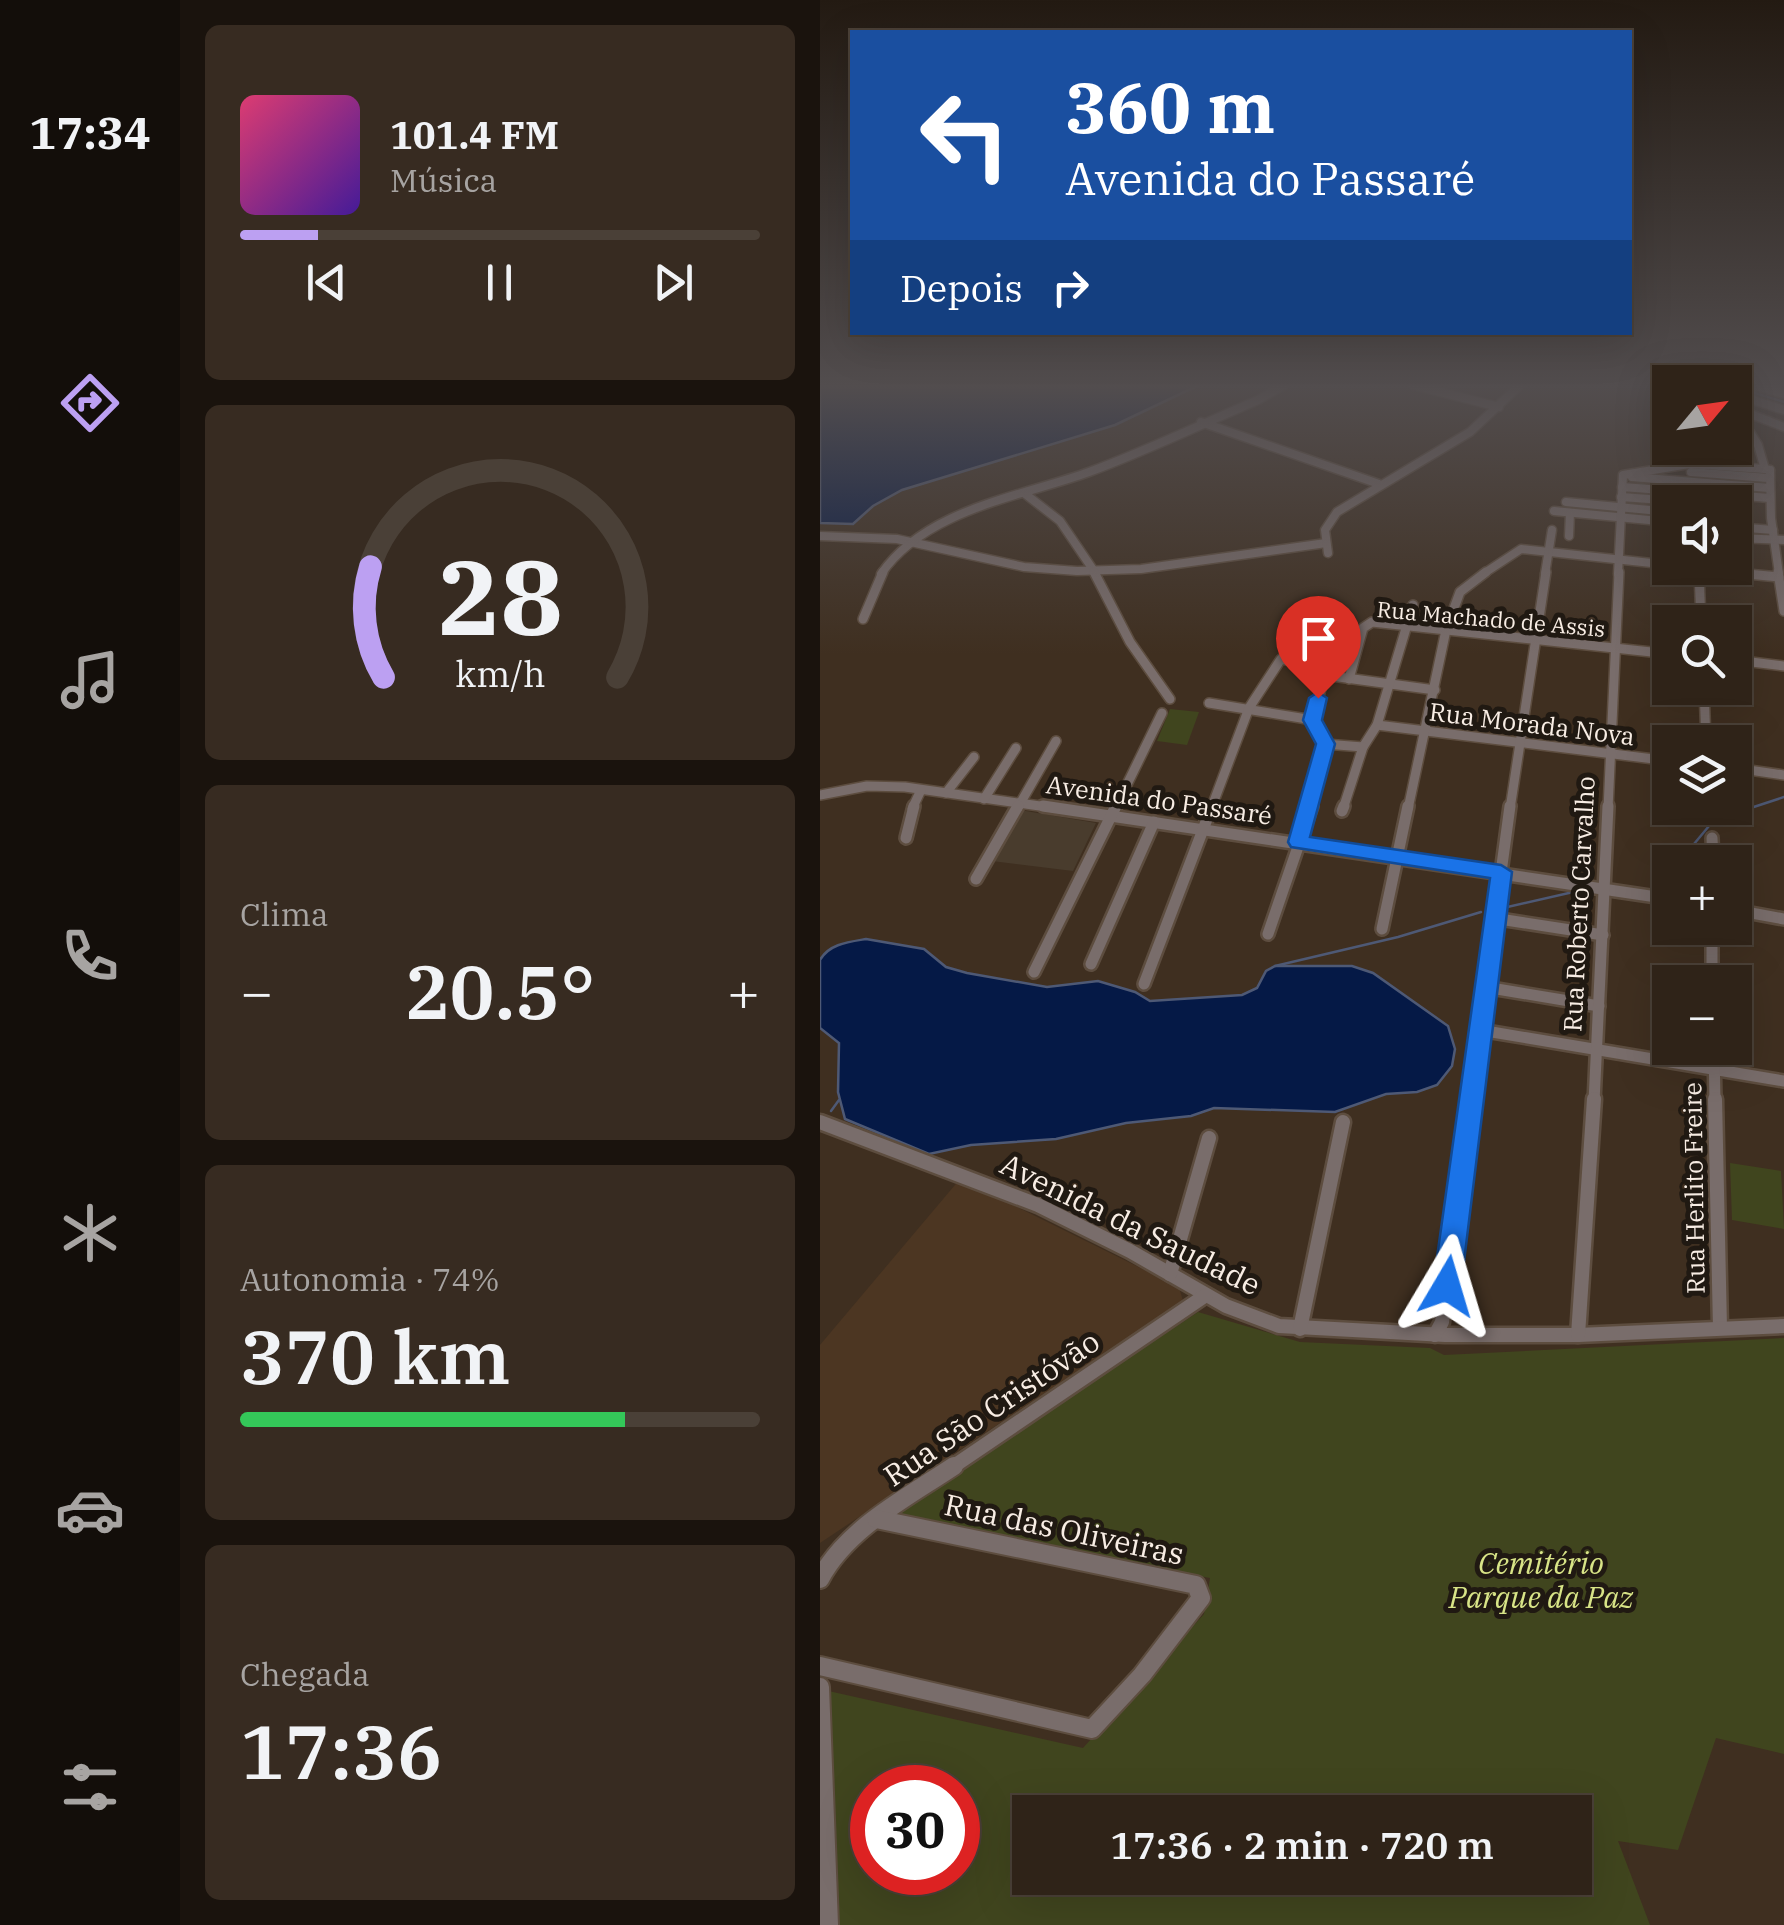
<!DOCTYPE html>
<html lang="pt">
<meta charset="utf-8">
<style>
:root{--surface:#2f2318;--page:#372b21;--text:#f1f3f6;--muted:#a7a4a2;--line:#4a4037;--accent:#bca0f2}
body{margin:0;font-family:"IBM Plex Serif",serif;background:var(--page);color:var(--text);height:100vh;display:flex;flex-direction:column;font-size:38px;white-space:nowrap}
*{box-sizing:border-box;margin:0}
p{font-size:32px;color:var(--muted)}
.icon{flex:none;width:55px;height:55px;fill:none;stroke:currentColor;stroke-width:2;stroke-linecap:round;stroke-linejoin:round}
.map{position:relative;flex:1;overflow:hidden}
.side{display:flex;flex-direction:column;gap:25px;padding:25px;background:#1a130d;width:640px}
.side>*{flex:none}
.guide{position:absolute;left:30px;top:30px;width:782px;height:305px;border-radius:0px;box-shadow:0 10px 40px #0002,0 0 0 2px var(--line);background:#1a4fa0;color:#fff;overflow:hidden}
.needle{width:65px;rotate:61deg}
.fabs{position:absolute;left:832px;top:365px;display:grid;gap:20px}
.fabs a{display:grid;place-items:center;width:100px;height:100px;border-radius:0px;background:var(--surface);box-shadow:0 10px 40px #0002,0 0 0 2px var(--line);font-size:50px}
.speed{position:absolute;left:30px;top:1765px;display:flex;gap:20px;font-size:50px;font-weight:700;text-align:center}
.speed>*{display:grid;place-content:center;width:130px;height:130px;border-radius:50%;background:var(--surface);box-shadow:0 10px 40px #0002,0 0 0 2px var(--line);line-height:1}
.speed .limit{border:15px solid #d22;background:#fff;color:#111}
.pin{position:absolute;display:grid;place-items:center;width:85px;height:85px;color:#fff;margin:-102px -42px;border-radius:50% 50% 50% 0;rotate:-45deg;box-shadow:0 0 10px #0007}
.pin .icon{rotate:45deg}
.me{position:absolute;width:110px;margin:-55px;rotate:7deg;stroke-linejoin:round;filter:drop-shadow(0 0 8px #0008)}
.turn{display:flex;align-items:center;gap:35px;height:210px;padding:0 50px;font-size:45px}
.turn .icon{width:130px;height:130px;stroke-width:2.5}
.turn b{display:block;font-size:70px;line-height:85px}
.then{display:flex;align-items:center;height:95px;padding:0 50px;background:#0003;gap:20px;font-size:38px}
.big{font-size:75px;font-weight:600;line-height:1.1}
.side .card{flex:1;display:flex;flex-direction:column;justify-content:center;gap:15px;min-width:0;padding:0 35px;border-radius:15px;background:var(--page)}
.side .dial{align-items:center;gap:0}
.dial svg{height:260px;overflow:visible;fill:none;stroke:var(--line);stroke-width:7;stroke-linecap:round;text-anchor:middle}
.dial text{fill:var(--text);stroke:none}
.song{display:flex;align-items:center;gap:30px}
.cover{width:120px;height:120px;border-radius:15px;background:linear-gradient(135deg,hsl(340 70% 55%),hsl(260 70% 35%))}
.played{height:10px;border-radius:5px;background:linear-gradient(90deg,var(--accent) 15%,var(--line) 15%)}
.keys{display:flex;justify-content:space-around;direction:ltr}
.heat{display:flex;justify-content:space-between;align-items:center;font-size:55px;direction:ltr}
.charge{height:15px;border-radius:8px;background:linear-gradient(90deg,#34c759 74%,var(--line) 0)}
.trip{position:absolute;left:192px;top:1795px;width:580px;height:100px;border-radius:0px;background:var(--surface);box-shadow:0 10px 40px #0002,0 0 0 2px var(--line);font-weight:600;line-height:100px;text-align:center}
main{display:flex;flex:1;min-height:0}
.tab-bar{display:flex;flex-direction:column;width:180px;justify-content:space-around;align-items:center;background:#130e0a;color:var(--muted)}
.tab-bar .icon{width:70px;height:70px}
.tab-bar .current{color:var(--accent)}
.tab-bar b{font-size:45px;color:var(--text)}
.map>svg:first-child{display:block}
</style>
<main>
<nav class="tab-bar">
<b>17:34</b>
<svg class="icon current" aria-label="directions" viewBox="0 0 24 24"><path d="M12 3l9 9-9 9-9-9zM9 14v-3h6M13 9l2 2-2 2"/></svg>
<svg class="icon" aria-label="music" viewBox="0 0 24 24"><path d="M9 18V5l10-2v13"/><circle cx="6" cy="18" r="3"/><circle cx="16" cy="16" r="3"/></svg>
<svg class="icon" aria-label="phone" viewBox="0 0 24 24"><path d="M5 4h4l2 5-3 2q2 4 5 5l2-3 5 2v4C11 20 4 13 5 4z"/></svg>
<svg class="icon" aria-label="climate" viewBox="0 0 24 24"><path d="M12 3v18M4 7l16 10M4 17L20 7"/></svg>
<svg class="icon" aria-label="car" viewBox="0 0 24 24"><path d="M5 17H2v-5l4-1 3-4h7l3 4 3 1v5h-3M9 17h6M6 11h13"/><circle cx="7" cy="17" r="2"/><circle cx="17" cy="17" r="2"/></svg>
<svg class="icon" aria-label="filters" viewBox="0 0 24 24"><path d="M4 7h16M4 17h16"/><circle cx="9" cy="7" r="2"/><circle cx="15" cy="17" r="2"/></svg>
</nav>
<section class="side">
<div class="card">
<div class="song"><i class="cover"></i><div><b>101.4 FM</b><p>Música</p></div></div>
<div class="played"></div>
<div class="keys"><svg class="icon" aria-label="previous" viewBox="0 0 24 24"><path d="M18 5L8 12l10 7zM5 5v14"/></svg><svg class="icon" aria-label="pause" viewBox="0 0 24 24"><path d="M8 5v14M16 5v14"/></svg><svg class="icon" aria-label="next" viewBox="0 0 24 24"><path d="M6 5l10 7-10 7zM19 5v14"/></svg></div>
</div>
<div class="card dial"><svg viewBox="0 0 100 80">
<path d="M14 69A42 42 0 1 1 86 69"/>
<path d="M14 69A42 42 0 0 1 10 35" stroke="#bca0f2"/>
<text x="50" y="56" font-size="32" font-weight="700">28</text>
<text x="50" y="72" font-size="11">km/h</text>
</svg></div>
<div class="card"><p>Clima</p>
<div class="heat"><a>−</a><b class="big">20.5°</b><a>+</a></div>
</div>
<div class="card"><p>Autonomia · 74%</p><b class="big">370 km</b><div class="charge"></div></div>
<div class="card"><p>Chegada</p><b class="big">17:36</b></div>
</section>
<div class="map">
<svg width="964" height="1925" viewBox="0 0 964 1925">
<rect width="100%" height="100%" fill="#3f2f20"/>
<path fill="#4c3622" d="M140,1179l219,108 4,14 -363,242v-198z"/>
<path fill="#493c2d" d="M200,810l76,13 -23,48 -81,-10z"/>
<g fill="#40451e" fill-rule="evenodd">
<path d="M350,709l29,3 -12,33 -30,-4z"/>
<path d="M910,1163l51,8 3,58 -52,-9z"/>
<path d="M378,1312l102,30 130,6 14,7 340,-17v416l-68,-16 -38,112 -60,-9 32,84h-814l-12,-235 259,58 121,-134 6,-36 -313,-57v-11zM52,1788h86v84h-86zM210,1812h545v66h-545z"/>
</g>
<g fill="#051946" stroke="#4e5975" stroke-width="2.5">
<path d="M0,385h379l-84,40 -213,65 -29,16 -20,18 -33,-1z"/>
<path d="M46,939l58,10 22,18 21,6 80,14 51,-6 37,11 15,9 92,-6 15,-7 9,-17 9,-5h77l21,7 75,53 7,23 -3,17 -15,19 -20,7 -31,2 -51,18 -121,-4 -23,8 -65,7 -70,16 -85,6 -42,9 -84,-35 -7,-27 1,-49 -19,-15v-68c9,-16 28,-18 46,-21z"/>
</g>
<g fill="none" stroke-linecap="round" stroke-linejoin="round">
<g stroke="#4e5975" stroke-width="2.5">
<path d="M915,387l49,15"/>
<path d="M859,862l35,-42 70,-23"/>
<path d="M830,891l20,-22"/>
<path d="M683,908l79,-18"/>
<path d="M455,966l123,-29 83,-25"/>
<path d="M11,1111l8,-11"/>
</g>
<g stroke="#5d4d3f" stroke-width="11">
<g id="minor-far4">
<path d="M593,385l86,22"/>
<path d="M932,385l32,9"/>
<path d="M915,394l49,16"/>
<path d="M915,408l49,19"/>
<path d="M921,418l17,27 7,24 5,1"/>
<path d="M381,422l178,62"/>
<path d="M950,470l1,48 8,56"/>
<path d="M871,472l77,6"/>
<path d="M812,477l137,11"/>
<path d="M802,487l148,11"/>
<path d="M204,493l36,28 36,53"/>
<path d="M801,497l70,5"/>
<path d="M746,502l104,10"/>
<path d="M734,511l116,11"/>
<path d="M915,527l38,3"/>
<path d="M840,532l10,1"/>
<path d="M0,536l77,3 127,28 53,4 64,-2 185,-26"/>
<path d="M749,536l1,-23"/>
<path d="M915,538l49,2"/>
<path d="M508,553l-3,-23 12,-18 133,-80 50,-47"/>
<path d="M872,568l59,6"/>
<path d="M879,568v6"/>
<path d="M61,574c45,-65 139,-77 208,-102 57,-21 113,-48 169,-72l26,-15"/>
<path d="M663,574l38,-25 149,16"/>
<path d="M725,574l7,-44"/>
<path d="M798,574l5,-99 66,-11 76,5"/>
</g>
</g>
<g stroke="#5d4d3f" stroke-width="12">
<g id="minor-far3">
<path d="M274,572l36,70 40,57"/>
<path d="M879,572l2,50"/>
<path d="M906,572l53,5"/>
<path d="M958,572l6,39"/>
<path d="M43,619l20,-47"/>
<path d="M915,660l49,6"/>
<path d="M504,675l111,15"/>
<path d="M529,679l14,-51 9,-6 298,32"/>
<path d="M884,688l2,54"/>
<path d="M389,703l104,17"/>
<path d="M557,725l293,36"/>
<path d="M505,744l38,3 14,-22 36,-120"/>
<path d="M915,768l49,7"/>
<path d="M126,793l28,-36"/>
<path d="M0,795l47,-9 38,1 156,22"/>
<path d="M164,799l32,-51"/>
<path d="M92,809l9,-19"/>
<path d="M197,809l39,-68"/>
<path d="M295,809l47,-96"/>
<path d="M391,809l38,-101 32,-49 45,10 -13,51"/>
<path d="M491,809l14,-65"/>
<path d="M523,809l20,-62"/>
<path d="M588,809l38,-179 14,-38 26,-20"/>
<path d="M690,809l36,-237"/>
<path d="M788,809l11,-237"/>
</g>
</g>
<g stroke="#5d4d3f" stroke-width="16">
<g id="minor-far2">
<path d="M223,806l627,93"/>
<path d="M522,811l2,-5"/>
<path d="M86,838l8,-32"/>
<path d="M892,838l1,24"/>
<path d="M156,879l42,-73"/>
<path d="M915,910l49,9"/>
<path d="M673,918l110,17"/>
<path d="M892,928v54"/>
<path d="M562,929l26,-123"/>
<path d="M448,934l44,-128"/>
<path d="M271,964l63,-142"/>
<path d="M214,972l82,-166"/>
<path d="M324,984l68,-178"/>
<path d="M665,987l114,19"/>
<path d="M660,1030l304,51"/>
<path d="M894,1048l1,54"/>
<path d="M650,1102l40,-296"/>
<path d="M774,1102l14,-296"/>
</g>
</g>
<g stroke="#5d4d3f" stroke-width="19">
<g id="minor-far1">
<path d="M895,1099l5,229"/>
<path d="M0,1122l218,83 92,46 96,55 53,20 166,9h133l206,-9"/>
<path d="M350,1274l39,-136"/>
<path d="M480,1329l43,-207"/>
<path d="M615,1335l7,-13 28,-223"/>
<path d="M758,1335l16,-236"/>
<path d="M131,1468l255,-173"/>
</g>
</g>
<g stroke="#5d4d3f" stroke-width="22">
<g id="minor">
<path d="M0,1579c27,-51 88,-82 134,-113"/>
<path d="M0,1666l272,63 50,-54 59,-77 -5,-13 -320,-66"/>
<path d="M0,1687l9,238"/>
</g>
</g>
<use href="#minor-far4" stroke="#796d6b" stroke-width="8"/>
<use href="#minor-far3" stroke="#796d6b" stroke-width="9"/>
<use href="#minor-far2" stroke="#796d6b" stroke-width="11"/>
<use href="#minor-far1" stroke="#796d6b" stroke-width="14"/>
<use href="#minor" stroke="#796d6b" stroke-width="18"/>
</g>
<linearGradient id="sky" x2="0" y2="1"><stop stop-color="#231a12"/><stop offset="0.59" stop-color="#524d4e"/><stop offset="1" stop-color="#524d4e" stop-opacity="0"/></linearGradient>
<rect width="964" height="654" fill="url(#sky)"/>
<path fill="#1a73e8" stroke="#114b97" stroke-width="2.5" d="M498,692l9,6 -5,22 13,24 -25,93 191,28 11,7 -51,414 -4,9 -10,4 -10,-4 -4,-9 57,-408 -199,-31 -3,-5 28,-98 -13,-24 6,-22z"/>
<g text-anchor="middle" stroke-width="10" stroke-linejoin="round" paint-order="stroke">
<g font-size="22" fill="#f8ede4" stroke="#201912">
<text transform="translate(671 619) rotate(5)" y="8">Rua Machado de Assis</text>
</g>
<g font-size="25" fill="#f8ede4" stroke="#201912">
<text transform="translate(712 724) rotate(7)" y="9">Rua Morada Nova</text>
<text transform="translate(339 800) rotate(8)" y="9">Avenida do Passaré</text>
<text transform="translate(759 904) rotate(-87)" y="9">Rua Roberto Carvalho</text>
<text transform="translate(874 1188) rotate(-91)" y="9">Rua Herlito Freire</text>
</g>
<g font-size="30" fill="#f8ede4" stroke="#201912">
<text transform="translate(310 1225) rotate(26)" y="10">Avenida da Saudade</text>
<text transform="translate(172 1409) rotate(-34)" y="10">Rua São Cristóvão</text>
<text transform="translate(244 1530) rotate(12)" y="10">Rua das Oliveiras</text>
</g>
<g font-size="30" font-style="italic" fill="#d8e487" stroke="#201912">
<text x="721" y="1574">Cemitério<tspan x="721" dy="34">Parque da Paz</tspan></text>
</g>
</g>
</svg>
<div class="fabs">
<a><svg class="needle" viewBox="-14 -14 28 28"><path d="M0-13l5 13h-10z" fill="#e53935"/><path d="M0 13l5-13h-10z" fill="#a7a4a2"/></svg></a>
<a><svg class="icon" aria-label="sound" viewBox="0 0 24 24"><path d="M4 9h4l5-4v14l-5-4H4zM17 9q2 3 0 6"/></svg></a>
<a><svg class="icon" aria-label="search" viewBox="0 0 24 24"><circle cx="10" cy="10" r="6"/><path d="M15 15l6 6"/></svg></a>
<a><svg class="icon" aria-label="layers" viewBox="0 0 24 24"><path d="M12 4l9 5-9 5-9-5zM3 14l9 5 9-5"/></svg></a>
<a>+</a>
<a>−</a>
</div>
<div class="speed"><div class="limit">30</div></div>
<div class="pin" style="left:498px;top:698px;background:#d93025"><svg class="icon" aria-label="arrive" viewBox="0 0 24 24"><path d="M6 21V4h12l-3 4 3 4H6"/></svg></div>
<svg class="me" style="left:627px;top:1286px" viewBox="-20 -20 40 40"><path d="M0-17L14 15 0 8-14 15z" fill="#1a73e8" stroke="#fff" stroke-width="4"/></svg>
<div class="trip">17:36 · 2 min · 720 m</div>
<div class="guide">
<div class="turn"><svg class="icon" aria-label="left" viewBox="0 0 24 24"><path d="M17 20v-9H6M10 6l-5 5 5 5"/></svg><div><b>360 m</b>Avenida do Passaré</div></div>
<div class="then">Depois<svg class="icon" aria-label="right" viewBox="0 0 24 24"><path d="M7 20v-9h11M14 6l5 5-5 5"/></svg></div>
</div>
</div>
</main>
